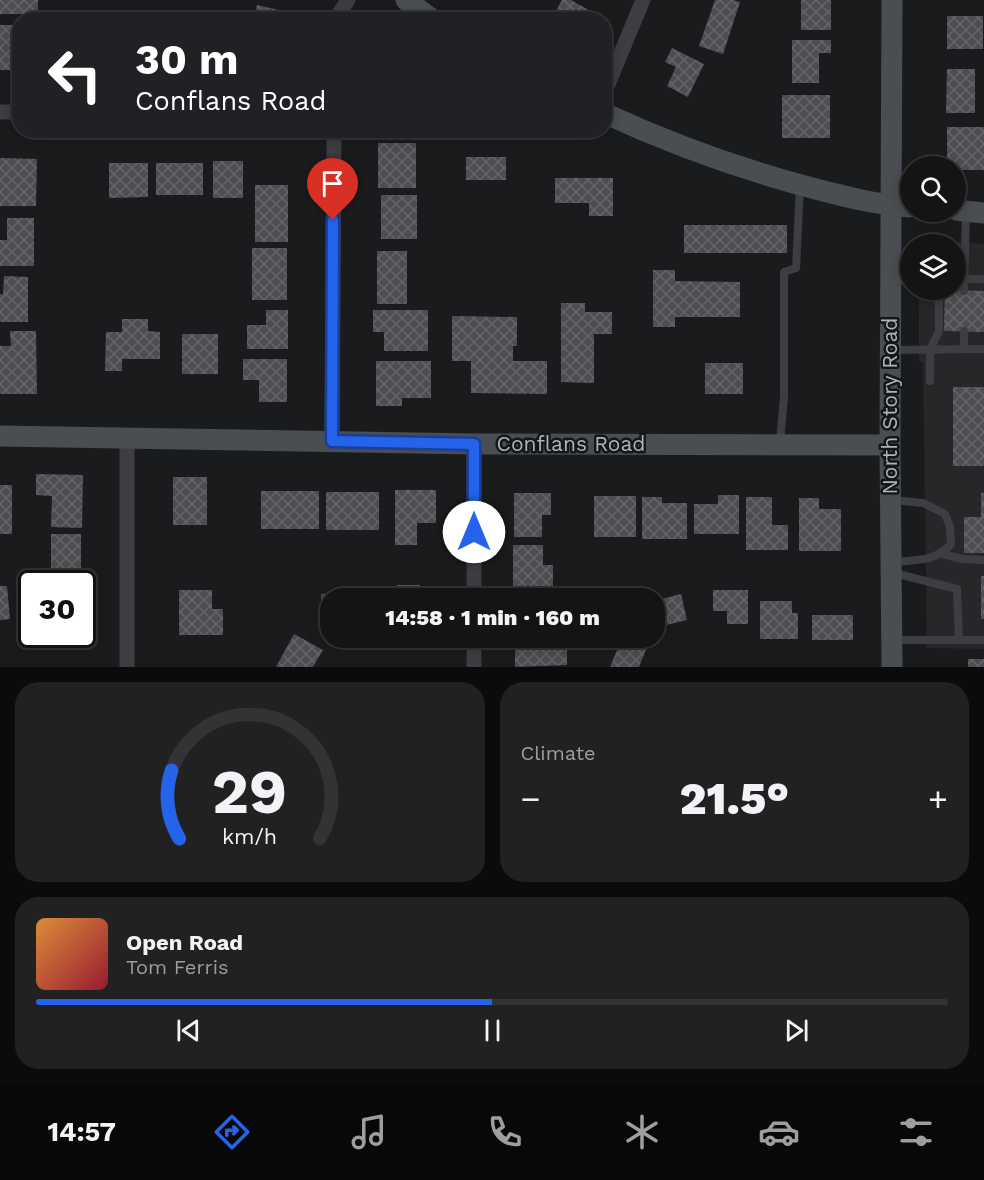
<!DOCTYPE html>
<meta charset="utf-8">
<style>
:root{--surface:#141415;--page:#212122;--text:#f1f3f6;--muted:#9d9ea0;--line:#333334;--accent:#2563eb}
body{margin:0;font-family:"Work Sans",sans-serif;background:var(--page);color:var(--text);height:100vh;display:flex;flex-direction:column;font-size:22px;white-space:nowrap}
*{box-sizing:border-box;margin:0}
p{font-size:20px;color:var(--muted)}
.icon{flex:none;width:33px;height:33px;fill:none;stroke:currentColor;stroke-width:2;stroke-linecap:round;stroke-linejoin:round}
.map{position:relative;height:667px;overflow:hidden}
.side{display:flex;flex-direction:column;gap:15px;padding:15px;background:#0b0b0c;flex:1}
.side>*{flex:none}
.guide{position:absolute;left:12px;top:12px;width:600px;height:126px;border-radius:24px;box-shadow:0 3px 15px #0003,0 0 0 2px var(--line);background:#202124;color:#fff;overflow:hidden}
.controls{position:absolute;left:900px;top:156px;display:grid;gap:12px}
.controls a{display:grid;place-items:center;width:66px;height:66px;border-radius:50%;background:var(--surface);box-shadow:0 3px 15px #0003,0 0 0 2px var(--line);font-size:30px}
.speed{position:absolute;left:18px;top:570px;display:flex;gap:12px;font-size:30px;font-weight:700;text-align:center}
.speed>*{display:grid;place-content:center;width:78px;height:78px;border-radius:50%;background:var(--surface);box-shadow:0 3px 15px #0003,0 0 0 2px var(--line);line-height:1}
.speed .limit{border:3px solid #111;border-radius:9px;background:#fff;color:#111}
.pin{position:absolute;display:grid;place-items:center;width:51px;height:51px;color:#fff;margin:-62px -26px;border-radius:50% 50% 50% 0;rotate:-45deg;box-shadow:0 0 6px #0007}
.pin .icon{rotate:45deg}
.me{position:absolute;width:66px;margin:-33px;rotate:0deg;stroke-linejoin:round;filter:drop-shadow(0 0 4px #0008)}
.turn{display:flex;align-items:center;gap:21px;height:126px;padding:0 24px;font-size:27px}
.turn .icon{width:78px;height:78px;stroke-width:2.5}
.turn b{display:block;font-size:42px;line-height:51px}
.big{font-size:45px;font-weight:800;line-height:1.1}
.side .card{flex:1;display:flex;flex-direction:column;justify-content:center;gap:9px;min-width:0;padding:0 21px;border-radius:24px;background:var(--page)}
.side .dial{align-items:center;gap:0}
.dial svg{height:156px;overflow:visible;fill:none;stroke:var(--line);stroke-width:7;stroke-linecap:round;text-anchor:middle}
.dial text{fill:var(--text);stroke:none}
.song{display:flex;align-items:center;gap:18px}
.cover{width:72px;height:72px;border-radius:9px;background:linear-gradient(135deg,hsl(30 70% 55%),hsl(350 70% 35%))}
.played{height:6px;border-radius:3px;background:linear-gradient(90deg,var(--accent) 50%,var(--line) 50%)}
.keys{display:flex;justify-content:space-around;direction:ltr}
.heat{display:flex;justify-content:space-between;align-items:center;font-size:33px;direction:ltr}
.side .tiles{flex:1;display:grid;gap:15px;grid-template-columns:1fr 1fr}
.card:last-child{grid-column:span 2}
.trip{position:absolute;left:320px;top:588px;width:345px;height:60px;border-radius:24px;background:var(--surface);box-shadow:0 3px 15px #0003,0 0 0 2px var(--line);font-weight:800;line-height:60px;text-align:center}
.menu{display:flex;height:96px;justify-content:space-around;align-items:center;background:#080808;color:var(--muted)}
.menu .icon{width:42px;height:42px}
.menu .current{color:var(--accent)}
.menu b{font-size:27px;color:var(--text)}
.map>svg:first-child{display:block}
</style>
<div class="map">
<svg width="984" height="667" viewBox="0 0 984 667">
<defs>
<pattern id="building-cross-hatch" width="8" height="8" patternUnits="userSpaceOnUse" patternTransform="scale(1.5)"><rect width="8" height="8" fill="#4c4e51"/><path d="M0 0l8 8M0 8l8-8" fill="none" stroke="#636568"/></pattern>
</defs>
<rect width="100%" height="100%" fill="#1a1b1c"/>
<path fill="#262729" d="M947,241l37,3v405l-57,-1 -4,-286h-4v-72h37v-46h-12z"/>
<g fill="url(#building-cross-hatch)">
<rect x="0" y="0" width="38" height="14"/>
<path d="M562,0h9l23,13 -4,7h-39z"/>
<path d="M715,0h18l7,2 -17,52 -24,-8z"/>
<rect x="801" y="0" width="30" height="30"/>
<path d="M257,5l35,8 -1,7h-37z"/>
<rect x="947" y="16" width="36" height="33"/>
<rect x="0" y="25" width="20" height="45"/>
<path d="M792,40h39v13h-12v30h-27z"/>
<path d="M672,48l32,16 -16,33 -21,-11 9,-19 -11,-5z"/>
<path d="M947,69h28v44h-29z"/>
<rect x="782" y="95" width="48" height="43"/>
<path d="M947,127h37v43h-28v-4h-9z"/>
<rect x="378" y="143" width="38" height="45"/>
<rect x="466" y="157" width="40" height="23"/>
<path d="M0,158l37,1 -1,47h-36z"/>
<rect x="213" y="161" width="30" height="37"/>
<path d="M109,163h39v34l-39,1z"/>
<rect x="156" y="163" width="47" height="32"/>
<path d="M555,178h58v38h-24v-13h-34z"/>
<rect x="255" y="185" width="33" height="57"/>
<rect x="381" y="195" width="36" height="44"/>
<path d="M7,218h27v48h-34v-26h7z"/>
<rect x="684" y="225" width="103" height="28"/>
<rect x="252" y="248" width="35" height="52"/>
<rect x="377" y="251" width="30" height="53"/>
<path d="M653,270h22v11l65,1v35h-65v10h-22z"/>
<path d="M4,276l24,1v45h-28v-28h3z"/>
<path d="M945,290l39,1v41l-40,-1z"/>
<path d="M561,303h24v9h27v22h-18v49l-33,-1z"/>
<path d="M266,310h22v39h-41v-24h19z"/>
<path d="M373,310h55v41h-44v-19h-11z"/>
<path d="M452,316l65,1v29h-4v15h34v33l-76,-1v-32h-19z"/>
<path d="M122,319h26v12l12,1v27h-38v12h-17l1,-39h16z"/>
<path d="M10,331h26l1,63h-37v-48h11z"/>
<rect x="182" y="334" width="36" height="40"/>
<path d="M243,359h44v43h-28v-22h-16z"/>
<path d="M376,361h55v37h-29v8h-26z"/>
<rect x="705" y="363" width="38" height="31"/>
<rect x="953" y="387" width="31" height="79"/>
<path d="M36,474l47,1 -1,53 -31,-1 1,-31 -16,-1z"/>
<rect x="173" y="477" width="34" height="48"/>
<rect x="0" y="485" width="12" height="49"/>
<path d="M395,490h41v33h-19v22h-22z"/>
<rect x="261" y="491" width="58" height="38"/>
<rect x="326" y="492" width="53" height="38"/>
<path d="M514,493h37v22h-9v22h-28z"/>
<path d="M981,493h3v60h-20v-36h17z"/>
<path d="M718,495h21v39h-45v-30h24z"/>
<rect x="594" y="496" width="42" height="41"/>
<path d="M642,497h20v6h25v36h-45z"/>
<path d="M746,497h26v28h16v25h-42z"/>
<path d="M799,498h20v11h22v42h-42z"/>
<rect x="51" y="534" width="30" height="50"/>
<path d="M513,545h30v20h10v21h-40z"/>
<rect x="981" y="576" width="3" height="43"/>
<rect x="397" y="585" width="23" height="13"/>
<path d="M0,586h7l3,33 -10,1z"/>
<path d="M179,590h33v19h11v26h-44z"/>
<path d="M713,590h35v34h-21v-13h-14z"/>
<path d="M374,591l1,7h-45v22h-7l-2,-26z"/>
<path d="M681,594l6,26 -29,7 -4,-26z"/>
<rect x="520" y="595" width="39" height="3"/>
<path d="M760,601h32v12h6v26h-38z"/>
<rect x="812" y="615" width="41" height="25"/>
<path d="M294,634l29,16 -10,17h-37z"/>
<path d="M622,638h22l6,2 -11,27h-29z"/>
<path d="M515,646h52v19l-52,2z"/>
<rect x="968" y="659" width="16" height="8"/>
</g>
<g fill="none" stroke-linecap="round" stroke-linejoin="round">
<g stroke="#3c3e41" stroke-width="8">
<path d="M956,279h28"/>
<path d="M892,281l18,-1"/>
<path d="M964,291l2,-80"/>
<path d="M964,331v18"/>
<path d="M892,350l92,-1"/>
<path d="M930,381v-31l9,-19v-41"/>
<path d="M780,442l4,-45v-125l12,-4 4,-82"/>
<path d="M892,500l31,3 22,11 5,13 1,17c-16,18 -34,16 -58,18"/>
<path d="M942,554l21,5 21,1"/>
<path d="M894,573l63,16 2,51"/>
<path d="M893,640h91"/>
</g>
<g stroke="#3c3e41" stroke-width="15">
<path d="M335,20l13,-20"/>
<path d="M604,94l39,-94"/>
<path d="M0,112h20"/>
<path d="M127,438v229"/>
<path d="M332,441l2,-311"/>
<path d="M474,444v154"/>
<path d="M474,638v29"/>
</g>
<g stroke="#4a4d51" stroke-width="21">
<path d="M406,0l27,20"/>
<path d="M892,0l-2,445 2,222"/>
<path d="M604,113c69,32 139,57 212,76 31,8 62,16 94,18"/>
<path d="M956,210l28,3"/>
<path d="M0,436l474,8 416,1"/>
</g>
</g>
<g fill="none" stroke-linecap="round" stroke-linejoin="round">
<g stroke="#184099" stroke-width="15">
<path id="route" d="M333,220l-1,221 142,3v88"/>
</g>
<use href="#route" stroke="#2563eb" stroke-width="10"/>
</g>
<g text-anchor="middle" stroke-width="5" stroke-linejoin="round" paint-order="stroke">
<g font-size="21" fill="#aeb4ba" stroke="#151617">
<text transform="translate(890 406) rotate(-90)" y="7">North Story Road</text>
<text x="571" y="451">Conflans Road</text>
</g>
</g>
</svg>
<div class="controls">
<a><svg class="icon" aria-label="search" viewBox="0 0 24 24"><circle cx="10" cy="10" r="6"/><path d="M15 15l6 6"/></svg></a>
<a><svg class="icon" aria-label="layers" viewBox="0 0 24 24"><path d="M12 4l9 5-9 5-9-5zM3 14l9 5 9-5"/></svg></a>
</div>
<div class="speed"><div class="limit">30</div></div>
<div class="pin" style="left:333px;top:220px;background:#d93025"><svg class="icon" aria-label="arrive" viewBox="0 0 24 24"><path d="M6 21V4h12l-3 4 3 4H6"/></svg></div>
<svg class="me" style="left:474px;top:532px" viewBox="-20 -20 40 40"><circle r="19" fill="#fff"/><path d="M0-13L10 11 0 6-10 11z" fill="#2563eb"/></svg>
<div class="trip">14:58 · 1 min · 160 m</div>
<div class="guide">
<div class="turn"><svg class="icon" aria-label="left" viewBox="0 0 24 24"><path d="M17 20v-9H6M10 6l-5 5 5 5"/></svg><div><b>30 m</b>Conflans Road</div></div>
</div>
</div>
<section class="side">
<div class="tiles">
<div class="card dial"><svg viewBox="0 0 100 80">
<path d="M14 69A42 42 0 1 1 86 69"/>
<path d="M14 69A42 42 0 0 1 10 34" stroke="#2563eb"/>
<text x="50" y="56" font-size="32" font-weight="700">29</text>
<text x="50" y="72" font-size="11">km/h</text>
</svg></div>
<div class="card"><p>Climate</p>
<div class="heat"><a>−</a><b class="big">21.5°</b><a>+</a></div>
</div>
<div class="card">
<div class="song"><i class="cover"></i><div><b>Open Road</b><p>Tom Ferris</p></div></div>
<div class="played"></div>
<div class="keys"><svg class="icon" aria-label="previous" viewBox="0 0 24 24"><path d="M18 5L8 12l10 7zM5 5v14"/></svg><svg class="icon" aria-label="pause" viewBox="0 0 24 24"><path d="M8 5v14M16 5v14"/></svg><svg class="icon" aria-label="next" viewBox="0 0 24 24"><path d="M6 5l10 7-10 7zM19 5v14"/></svg></div>
</div>
</div>
</section>
<nav class="menu">
<b>14:57</b>
<svg class="icon current" aria-label="directions" viewBox="0 0 24 24"><path d="M12 3l9 9-9 9-9-9zM9 14v-3h6M13 9l2 2-2 2"/></svg>
<svg class="icon" aria-label="music" viewBox="0 0 24 24"><path d="M9 18V5l10-2v13"/><circle cx="6" cy="18" r="3"/><circle cx="16" cy="16" r="3"/></svg>
<svg class="icon" aria-label="phone" viewBox="0 0 24 24"><path d="M5 4h4l2 5-3 2q2 4 5 5l2-3 5 2v4C11 20 4 13 5 4z"/></svg>
<svg class="icon" aria-label="climate" viewBox="0 0 24 24"><path d="M12 3v18M4 7l16 10M4 17L20 7"/></svg>
<svg class="icon" aria-label="car" viewBox="0 0 24 24"><path d="M5 17H2v-5l4-1 3-4h7l3 4 3 1v5h-3M9 17h6M6 11h13"/><circle cx="7" cy="17" r="2"/><circle cx="17" cy="17" r="2"/></svg>
<svg class="icon" aria-label="filters" viewBox="0 0 24 24"><path d="M4 7h16M4 17h16"/><circle cx="9" cy="7" r="2"/><circle cx="15" cy="17" r="2"/></svg>
</nav>
